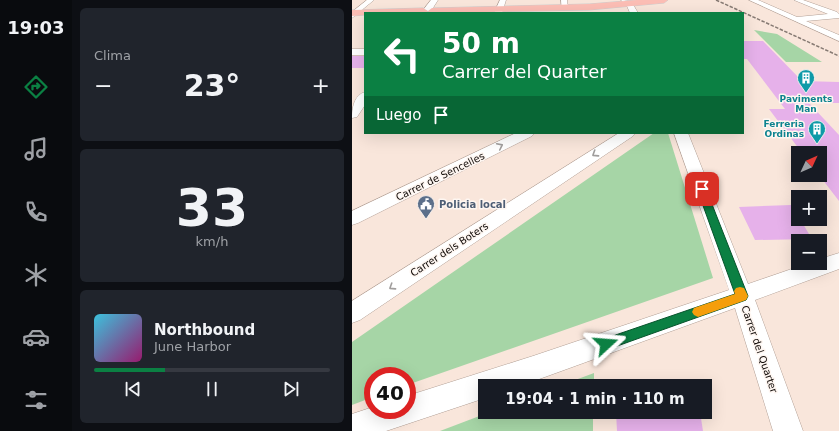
<!DOCTYPE html>
<html lang="es">
<meta charset="utf-8">
<style>
:root{--surface:#171b24;--page:#20242c;--text:#f1f3f6;--muted:#9ea1a6;--line:#363941;--accent:#0b8043}
body{margin:0;font-family:"DejaVu Sans",sans-serif;background:var(--page);color:var(--text);height:100vh;display:flex;flex-direction:column;font-size:15px;white-space:nowrap}
*{box-sizing:border-box;margin:0}
p{font-size:13px;color:var(--muted)}
.icon{flex:none;width:22px;height:22px;fill:none;stroke:currentColor;stroke-width:2;stroke-linecap:round;stroke-linejoin:round}
.map{position:relative;flex:1;overflow:hidden}
.drawer{display:flex;flex-direction:column;gap:8px;padding:8px;background:#0d0f14;width:280px}
.drawer>*{flex:none}
.banner{position:absolute;left:12px;top:12px;width:380px;height:122px;border-radius:0px;box-shadow:0 4px 16px #0002;background:#0b8043;color:#fff;overflow:hidden}
.needle{width:26px;rotate:46deg}
.controls{position:absolute;left:439px;top:146px;display:grid;gap:8px}
.controls a{display:grid;place-items:center;width:36px;height:36px;border-radius:0px;background:var(--surface);box-shadow:0 4px 16px #0002;font-size:20px}
.speed{position:absolute;left:12px;top:367px;display:flex;gap:8px;font-size:20px;font-weight:700;text-align:center}
.speed>*{display:grid;place-content:center;width:52px;height:52px;border-radius:50%;background:var(--surface);box-shadow:0 4px 16px #0002;line-height:1}
.speed .limit{border:6px solid #d22;background:#fff;color:#111}
.pin{position:absolute;display:grid;place-items:center;width:34px;height:34px;color:#fff;margin:-17px;border-radius:8px;box-shadow:0 2px 6px #0006}
.me{position:absolute;width:44px;margin:-22px;rotate:71deg;stroke-linejoin:round;filter:drop-shadow(0 0 3px #0008)}
.turn{display:flex;align-items:center;gap:14px;height:84px;padding:0 12px;font-size:18px}
.turn .icon{width:52px;height:52px;stroke-width:2.5}
.turn b{display:block;font-size:28px;line-height:34px}
.then{display:flex;align-items:center;height:38px;padding:0 12px;background:#0003;gap:8px;font-size:15px}
.big{font-size:30px;font-weight:700;line-height:1.1}
.drawer .widget{flex:1;display:flex;flex-direction:column;justify-content:center;gap:6px;min-width:0;padding:0 14px;border-radius:6px;background:var(--page)}
.drawer .dial{align-items:center;gap:0}
.dial b{font-size:52px;line-height:1}
.song{display:flex;align-items:center;gap:12px}
.cover{width:48px;height:48px;border-radius:6px;background:linear-gradient(135deg,hsl(190 70% 55%),hsl(320 70% 35%))}
.played{height:4px;border-radius:2px;background:linear-gradient(90deg,var(--accent) 30%,var(--line) 30%)}
.keys{display:flex;justify-content:space-around;direction:ltr}
.heat{display:flex;justify-content:space-between;align-items:center;font-size:22px;direction:ltr}
.trip{position:absolute;left:126px;top:379px;width:234px;height:40px;border-radius:0px;background:var(--surface);box-shadow:0 4px 16px #0002;font-weight:700;line-height:40px;text-align:center}
main{display:flex;flex:1;min-height:0}
.tab-bar{display:flex;flex-direction:column;width:72px;justify-content:space-around;align-items:center;background:#090b0e;color:var(--muted)}
.tab-bar .icon{width:28px;height:28px}
.tab-bar .selected{color:var(--accent)}
.tab-bar b{font-size:18px;color:var(--text)}
.map>svg:first-child{display:block}
</style>
<main>
<nav class="tab-bar">
<b>19:03</b>
<svg class="icon selected" aria-label="directions" viewBox="0 0 24 24"><path d="M12 3l9 9-9 9-9-9zM9 14v-3h6M13 9l2 2-2 2"/></svg>
<svg class="icon" aria-label="music" viewBox="0 0 24 24"><path d="M9 18V5l10-2v13"/><circle cx="6" cy="18" r="3"/><circle cx="16" cy="16" r="3"/></svg>
<svg class="icon" aria-label="phone" viewBox="0 0 24 24"><path d="M5 4h4l2 5-3 2q2 4 5 5l2-3 5 2v4C11 20 4 13 5 4z"/></svg>
<svg class="icon" aria-label="climate" viewBox="0 0 24 24"><path d="M12 3v18M4 7l16 10M4 17L20 7"/></svg>
<svg class="icon" aria-label="car" viewBox="0 0 24 24"><path d="M5 17H2v-5l4-1 3-4h7l3 4 3 1v5h-3M9 17h6M6 11h13"/><circle cx="7" cy="17" r="2"/><circle cx="17" cy="17" r="2"/></svg>
<svg class="icon" aria-label="filters" viewBox="0 0 24 24"><path d="M4 7h16M4 17h16"/><circle cx="9" cy="7" r="2"/><circle cx="15" cy="17" r="2"/></svg>
</nav>
<section class="drawer">
<div class="widget"><p>Clima</p>
<div class="heat"><a>−</a><b class="big">23°</b><a>+</a></div>
</div>
<div class="widget dial"><b>33</b><p>km/h</p></div>
<div class="widget">
<div class="song"><i class="cover"></i><div><b>Northbound</b><p>June Harbor</p></div></div>
<div class="played"></div>
<div class="keys"><svg class="icon" aria-label="previous" viewBox="0 0 24 24"><path d="M18 5L8 12l10 7zM5 5v14"/></svg><svg class="icon" aria-label="pause" viewBox="0 0 24 24"><path d="M8 5v14M16 5v14"/></svg><svg class="icon" aria-label="next" viewBox="0 0 24 24"><path d="M6 5l10 7-10 7zM19 5v14"/></svg></div>
</div>
</section>
<div class="map">
<svg width="487" height="431" viewBox="0 0 487 431">
<rect width="100%" height="100%" fill="#f9e6db"/>
<g fill="#a6d5a6">
<path d="M402,30l23,4 45,28h-36z"/>
<path d="M302,133h14l45,145 -306,107v-9h-34v21l-21,8v-63z"/>
<path d="M242,373v13h-35z"/>
<path d="M138,412h103v19h-153z"/>
</g>
<g fill="#e6b1ea">
<path d="M391,41h20l39,40 37,1v21h-30l30,32v66l-20,-26 1,-22h-18l-33,-44h16l-38,-50h-4z"/>
<rect x="0" y="56" width="13" height="12"/>
<path d="M439,205l7,11v3h2l12,20 -57,1 -16,-33z"/>
<path d="M264,412h84l3,19h-86z"/>
</g>
<g fill="none" stroke-linecap="round" stroke-linejoin="round">
<g stroke="#b2a096" stroke-width="1">
<g id="minor">
<path d="M15,0h7l-22,18v-6z"/>
<path d="M79,0h7l-7,11h-6l-1,-2z"/>
<path d="M148,0h6l-4,13h-8z"/>
<path d="M209,0h6l1,9h-6z"/>
<path d="M269,0c10,0 12,4 17,13h-8l-3,-7z"/>
<path d="M397,0h9l39,17 31,-3 -34,-14h9l34,12 2,2v4l-33,3 33,14v6z"/>
<rect x="0" y="49" width="13" height="6"/>
<path d="M13,92v13l-8,12 -5,1c0,-10 2,-23 13,-26z"/>
<path d="M164,133h18l-2,3 -174,87 -6,2v-14z"/>
<path d="M267,133h16l-2,3 -273,184 -8,3v-22z"/>
<path d="M322,133h14l60,151 61,-21h11v-4l19,-6v16l-84,31 48,131h-30l-38,-123 -215,78h-35v12l-99,33h-34v-17l21,-7v3h34v-14l126,-40 196,-66z"/>
</g>
</g>
<g stroke="#cfcece" stroke-width="1">
<path id="major" d="M285,0h31l-4,3 -75,7 -160,3 -1,-2 -2,2h-61v2l-13,1v-6l71,-2 5,3 4,-3 157,-4z"/>
</g>
<use href="#minor" fill="#fff" fill-rule="evenodd"/>
<use href="#major" fill="#fcbeb5" fill-rule="evenodd"/>
<path stroke="#867a73" stroke-width="1.5" stroke-dasharray="3.5 1.5" stroke-linecap="butt" d="M364,0l123,56"/>
</g>
<defs><path id="oneway-chevron" d="M-2-3.5L2.5 0L-2 3.5" fill="none" stroke-width="1.6" stroke-linecap="round" stroke-linejoin="round"/></defs>
<g stroke="#a09d9c">
<use href="#oneway-chevron" transform="translate(148 146) rotate(-26)"/>
<use href="#oneway-chevron" transform="translate(243 154) rotate(147)"/>
<use href="#oneway-chevron" transform="translate(40 287) rotate(147)"/>
</g>
<path fill="#0b8043" stroke="#07532c" d="M350,186l4,3 42,107 -2,4 -140,50 -5,-2 -2,-4 2,-4 134,-46 -38,-105z"/>
<path fill="#f59e0b" d="M388,287l4,1 4,8 -2,4 -48,17 -4,-2 -2,-3 2,-4 41,-14 -1,-3 2,-3z"/>
<defs>
<g id="building-pin" transform="scale(0.9)"><path d="M0 17L-7.5 6A9.5 9.5 0 1 1 7.5 6Z" fill="#0f9aa8" stroke="#fef6f1"/><path d="M-4-6H4V6H1V3H-1V6H-4ZM-2.5-4.3h1.7v1.8h-1.7ZM.8-4.3h1.7v1.8H.8ZM-2.5-1h1.7V.8h-1.7ZM.8-1h1.7V.8H.8Z" fill="#fff"/></g>
<g id="civic-pin" transform="scale(0.9)"><path d="M0 17L-7.5 6A9.5 9.5 0 1 1 7.5 6Z" fill="#5c6f8a" stroke="#fef6f1"/><path d="M-.6-6.5H3V-4.5H.6V-3L4-1V1h2V6H-6V1h2V-1L-.6-3ZM-1.2 2.5V6h2.4V2.5Z" fill="#fff"/></g>
</defs>
<g fill-rule="evenodd">
<use href="#building-pin" x="454" y="78"/>
<use href="#building-pin" x="465" y="129"/>
<use href="#civic-pin" x="74" y="204"/>
</g>
<g text-anchor="middle" stroke-width="3" stroke-linejoin="round" paint-order="stroke">
<g font-size="9" font-weight="bold" fill="#0d838f" stroke="#fef6f1">
<text x="454" y="102">Paviments<tspan x="454" dy="10">Man</tspan></text>
<text x="452" y="127" text-anchor="end">Ferreria<tspan x="452" dy="10">Ordinas</tspan></text>
</g>
<g font-size="10" fill="#110b08" stroke="#fef6f1">
<text transform="translate(88 176) rotate(-26)" y="4">Carrer de Sencelles</text>
<text transform="translate(97 249) rotate(-33)" y="4">Carrer dels Boters</text>
<text transform="translate(408 349) rotate(71)" y="4">Carrer del Quarter</text>
</g>
<g font-size="10" font-weight="bold" fill="#4e5e75" stroke="#fef6f1" text-anchor="start">
<text x="87" y="208">Policia local</text>
</g>
</g>
</svg>
<div class="controls">
<a><svg class="needle" viewBox="-14 -14 28 28"><path d="M0-13l5 13h-10z" fill="#e53935"/><path d="M0 13l5-13h-10z" fill="#9ea1a6"/></svg></a>
<a>+</a>
<a>−</a>
</div>
<div class="speed"><div class="limit">40</div></div>
<div class="pin" style="left:350px;top:189px;background:#d93025"><svg class="icon" aria-label="arrive" viewBox="0 0 24 24"><path d="M6 21V4h12l-3 4 3 4H6"/></svg></div>
<svg class="me" style="left:254px;top:344px" viewBox="-20 -20 40 40"><path d="M0-17L14 15 0 8-14 15z" fill="#0b8043" stroke="#fff" stroke-width="4"/></svg>
<div class="trip">19:04 · 1 min · 110 m</div>
<div class="banner">
<div class="turn"><svg class="icon" aria-label="left" viewBox="0 0 24 24"><path d="M17 20v-9H6M10 6l-5 5 5 5"/></svg><div><b>50 m</b>Carrer del Quarter</div></div>
<div class="then">Luego<svg class="icon" aria-label="arrive" viewBox="0 0 24 24"><path d="M6 21V4h12l-3 4 3 4H6"/></svg></div>
</div>
</div>
</main>
